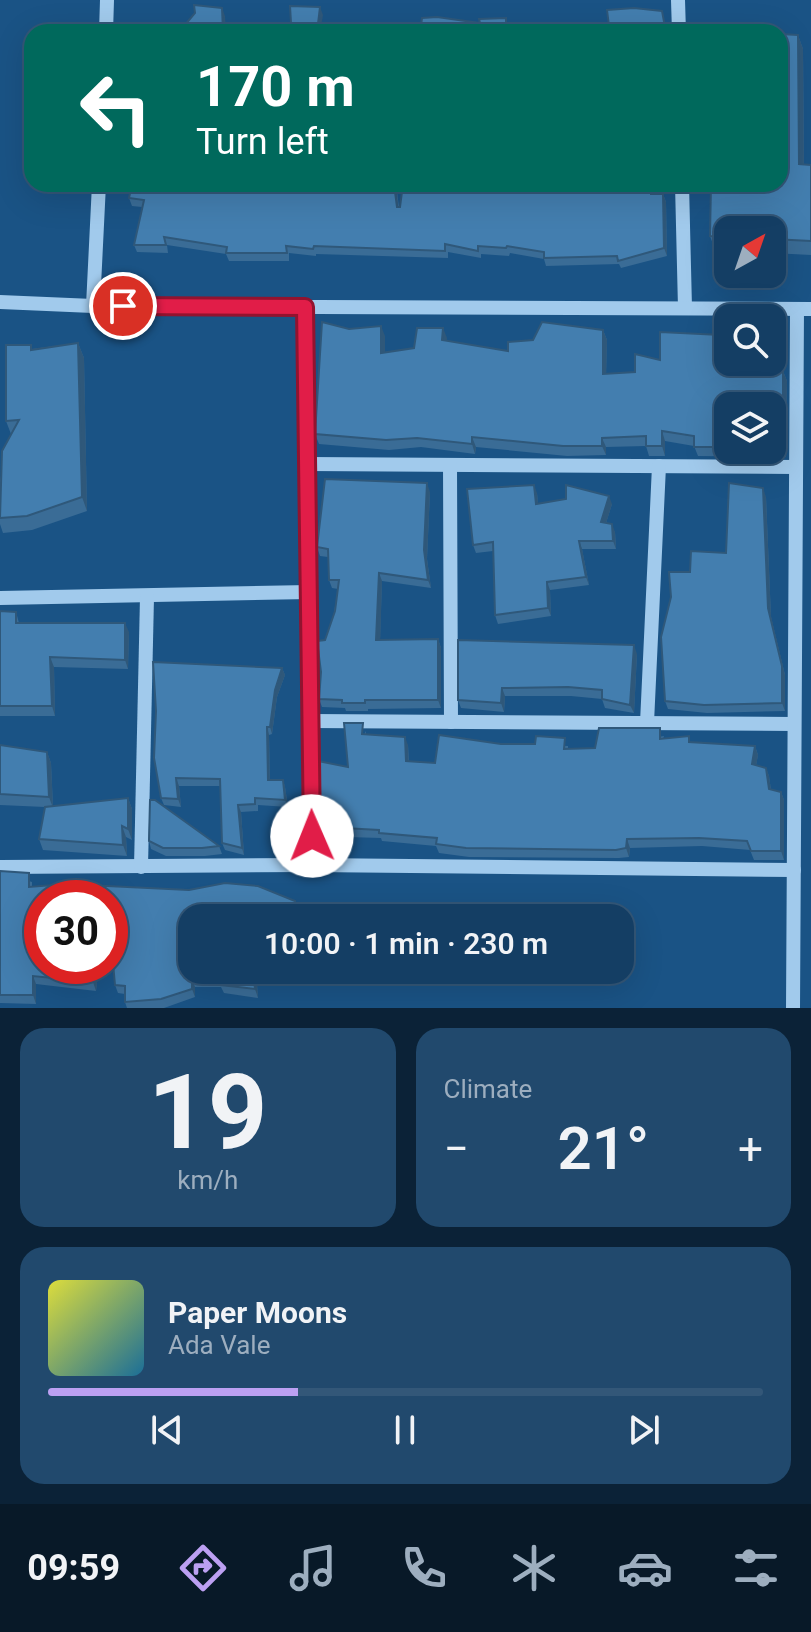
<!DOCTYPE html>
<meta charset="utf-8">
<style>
:root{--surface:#143e64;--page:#21496d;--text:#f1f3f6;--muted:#9daebf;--line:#335778;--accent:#bca0f2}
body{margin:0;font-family:Roboto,sans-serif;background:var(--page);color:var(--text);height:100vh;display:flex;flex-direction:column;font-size:30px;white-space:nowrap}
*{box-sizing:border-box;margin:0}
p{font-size:26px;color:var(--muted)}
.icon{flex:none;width:44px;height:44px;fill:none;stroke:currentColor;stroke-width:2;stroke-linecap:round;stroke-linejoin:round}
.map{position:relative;height:1008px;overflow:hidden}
.sheet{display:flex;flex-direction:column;gap:20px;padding:20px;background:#0b2237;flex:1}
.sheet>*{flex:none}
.top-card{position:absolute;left:24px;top:24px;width:764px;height:168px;border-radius:24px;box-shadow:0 8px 32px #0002,0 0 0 2px var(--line);background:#00695c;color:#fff;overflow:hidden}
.needle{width:52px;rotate:40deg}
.fabs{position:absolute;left:714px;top:216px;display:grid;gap:16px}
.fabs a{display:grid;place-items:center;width:72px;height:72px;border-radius:16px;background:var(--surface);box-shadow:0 8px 32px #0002,0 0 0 2px var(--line);font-size:40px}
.speed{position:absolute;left:24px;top:880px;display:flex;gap:16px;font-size:40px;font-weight:700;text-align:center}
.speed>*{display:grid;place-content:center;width:104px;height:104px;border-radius:50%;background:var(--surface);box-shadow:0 8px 32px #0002,0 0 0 2px var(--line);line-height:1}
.speed .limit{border:12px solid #d22;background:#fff;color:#111}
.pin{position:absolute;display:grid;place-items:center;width:68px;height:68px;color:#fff;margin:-34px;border:4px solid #fff;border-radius:50%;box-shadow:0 2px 8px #0007}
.me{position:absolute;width:88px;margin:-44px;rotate:359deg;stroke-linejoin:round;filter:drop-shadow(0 0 6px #0008)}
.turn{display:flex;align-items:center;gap:28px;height:168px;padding:0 40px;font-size:36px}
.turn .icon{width:104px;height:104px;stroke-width:2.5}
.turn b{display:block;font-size:56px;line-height:68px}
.big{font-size:60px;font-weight:600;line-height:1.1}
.sheet .widget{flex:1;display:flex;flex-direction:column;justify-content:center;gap:12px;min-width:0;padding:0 28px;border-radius:24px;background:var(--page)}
.sheet .dial{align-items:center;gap:0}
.dial b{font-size:104px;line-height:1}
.song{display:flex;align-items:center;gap:24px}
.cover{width:96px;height:96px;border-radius:12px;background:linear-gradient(135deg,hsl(60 70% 55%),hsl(200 70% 35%))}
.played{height:8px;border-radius:4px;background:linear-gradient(90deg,var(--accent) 35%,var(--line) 35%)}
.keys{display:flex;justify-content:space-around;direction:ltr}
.heat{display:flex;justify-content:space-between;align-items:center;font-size:44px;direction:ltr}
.sheet .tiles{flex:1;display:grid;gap:20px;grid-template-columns:1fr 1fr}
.widget:last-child{grid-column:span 2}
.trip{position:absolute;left:178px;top:904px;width:456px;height:80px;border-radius:24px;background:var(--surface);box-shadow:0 8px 32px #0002,0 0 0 2px var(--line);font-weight:600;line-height:80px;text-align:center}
.tab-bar{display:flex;height:128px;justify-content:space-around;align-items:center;background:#081928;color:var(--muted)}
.tab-bar .icon{width:56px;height:56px}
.tab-bar .active{color:var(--accent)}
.tab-bar b{font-size:36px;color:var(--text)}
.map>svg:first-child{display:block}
</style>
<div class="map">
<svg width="811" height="1008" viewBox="0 0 811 1008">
<rect width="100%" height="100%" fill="#1a5385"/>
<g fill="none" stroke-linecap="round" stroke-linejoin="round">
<g stroke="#a1caec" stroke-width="14">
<path d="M678,0l1,32"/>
<path d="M106,32l1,-32"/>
<path d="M682,184l3,124"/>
<path d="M0,302l93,4 718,3"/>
<path d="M93,306l6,-122"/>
<path d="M305,307l7,558"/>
<path d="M307,464l489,3"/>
<path d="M450,465l1,257"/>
<path d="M0,598l309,-6"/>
<path d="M310,721l484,3"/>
<path d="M647,723l12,-257"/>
<path d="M0,867l312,-2 482,5"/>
<path d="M141,867l6,-270"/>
<path d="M793,1008l4,-699"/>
</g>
</g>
<g fill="#3a6c96" fill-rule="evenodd">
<path d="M798,35l5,14 1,116h7v90l-39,-2v-23h-44v21l-13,-1 -5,-14z"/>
<path d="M132,184h264l3,23h1l3,-23h251v10h9l3,8 1,54 -46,12 -2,-4 -73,2 -2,-7 -34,-6 -1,3 -28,-2v4l-33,-6v6l-132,-4v2l-27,-3v8h-60l-3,-7 -59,-9 1,8 -31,-1 -3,-7 8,-38 -10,-1 -3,-8z"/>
<path d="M443,328l3,13 62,10 25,-11 70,-10 4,10 -1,34 29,-2 25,-12 65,-15v9l31,12 27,5 4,10 -1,76 -88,-1 -4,-10 -29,-5v15h-16l-3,-10 -40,1v8l-39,1 -91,-9 -1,7 -54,-7 -32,3 -70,-6 -4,-10 34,-105 36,7v16l29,-4zM728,406h44v44h-44z"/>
<path d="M78,343l6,15 3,153 -55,19 -29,3 -3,-9v-44l11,-46 -5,-13 26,-72z"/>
<path d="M430,492l-3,67 4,29 -49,-7 -2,59 58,-1 3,9v60l-73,1v2h-22l-1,-3 -23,-1 -3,-8 19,-110 -6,-1 -3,-8 -1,-23 -8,-1 -3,-9z"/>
<path d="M537,493l1,11h74l-6,19 9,9 1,17h-34l7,36 -39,5 1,26 -53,8 -3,-9 -2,-64 -17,2 -3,-8z"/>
<path d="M766,497l5,120 14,58v36l-78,2 -39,-4 -3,-8 25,-129 36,-19z"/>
<path d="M0,611l16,1 3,11 110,9 -1,37 -74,-2 1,49h-55z"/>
<path d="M458,640l179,14 -3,59 -29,-5 -3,-9 -31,-3h-66l-1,16 -43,-4 -3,-8z"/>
<path d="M282,668l3,7 -8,22 -5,37 -3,1 1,45h13l2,7 3,20 -30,-2v6l-17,1 3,43 -19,-5 -3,-7 -2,-57h-41l2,21 -17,-2 -3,-7 -7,-40z"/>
<path d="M366,731v3l42,11 1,16 26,2 66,-19 67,2v3l27,-1 69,-12 -1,3 29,3 63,4 3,9 -2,10 10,3 3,8 2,14 10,2 3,8v60h-30l-4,-10 -48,-4 -72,2 -1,9 -10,1 -150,-1 -30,-4 -3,-7 -54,-5 -1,-3 -34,-1 3,18h-27l-3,-8 28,-80z"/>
<path d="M0,745l47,7 4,11 2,43 75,-8 4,11v31l-6,-3 1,19 -84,-6 -4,-11 6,-32 -45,-2z"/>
<path d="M149,841l70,5 3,8 -17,2h-39l-15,-7z"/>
<path d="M0,871l32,11v5l263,14 4,11 41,4 1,2h-149l64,52 2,28 -34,-5 -3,-6h-26v10l-31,11h-37l-2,-6v-8l-7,-1 -3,-8 -5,-87 -68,68h57l-3,25 -60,-7v20l-36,-1z"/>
</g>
<g fill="#2f587a">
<path d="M320,7l3,8 -3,17h-3z"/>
<path d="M222,8l3,8 1,16h-3z"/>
<path d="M798,35l5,14 1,130 -5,-15z"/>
<path d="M394,184h2l3,31 -2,-8z"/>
<path d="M651,184h3v17l-3,-7z"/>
<path d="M663,194l3,8 1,54 -3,-8z"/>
<path d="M381,326l4,10v26l-4,-9z"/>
<path d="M443,328l4,10 -1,12 -4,-10z"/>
<path d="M603,330l4,10 -1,44 -3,-10z"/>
<path d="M721,335l4,10v19l-3,-10z"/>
<path d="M78,343l6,15 3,153 -5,-14z"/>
<path d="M783,371l4,10 -1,76 -3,-10z"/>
<path d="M662,431l3,10v15l-3,-10z"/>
<path d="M472,437l4,10 -1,7 -3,-10z"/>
<path d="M602,438l4,9v8l-4,-9z"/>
<path d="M427,483l3,9 -3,67 4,29 -3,-8 -4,-30z"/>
<path d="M534,485l3,8 2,19 -3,-8z"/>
<path d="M763,488l3,9 5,120 14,58v36l-3,-8 -14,-95z"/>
<path d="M609,496l3,8 -8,26 -3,-8z"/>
<path d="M612,524l3,8 1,17 -3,-8z"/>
<path d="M579,541l3,8 7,36 -3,-8z"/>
<path d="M379,573l3,8 -2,68 -4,-9z"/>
<path d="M547,582l3,8 1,26 -3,-8z"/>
<path d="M125,623l4,9 -1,37 -3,-9z"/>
<path d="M438,639l3,9v60l-3,-8z"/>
<path d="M634,645l3,9 -3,59 -4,-8z"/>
<path d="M50,657l4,10 1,49 -3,-10z"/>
<path d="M282,668l3,7 -8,22 -5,37 -2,-7 5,-37z"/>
<path d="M502,688l3,8 -1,16 -3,-9z"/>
<path d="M267,727l2,8 1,52 -2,-7z"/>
<path d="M405,737l3,8 1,24 -3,-8z"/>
<path d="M755,746l3,9 -3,17 -3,-8z"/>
<path d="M47,752l4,11 2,45 -4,-11z"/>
<path d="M766,768l3,8 3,22 -3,-9z"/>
<path d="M176,778l3,8 2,21 -3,-8z"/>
<path d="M283,780l2,7 3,20 -3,-7z"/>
<path d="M781,792l3,8v60l-3,-9z"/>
<path d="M128,798l4,11v31l-4,-11z"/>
<path d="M238,805l3,7 3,43 -2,-7z"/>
<path d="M122,826l4,11 1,19 -4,-11z"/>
<path d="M344,828l3,9 3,18 -3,-8z"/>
<path d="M627,839l3,9 -1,9 -3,-9z"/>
<path d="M95,966h4l-3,25 -3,-9z"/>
<path d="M253,970h3l2,28 -3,-9z"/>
<path d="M33,976l3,8v20l-3,-9z"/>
<path d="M192,978l3,9v10l-3,-8z"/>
</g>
<g fill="#437eaf" stroke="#2f587a" stroke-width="2">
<path d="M194,5l28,3 1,23 8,1h-52l16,-19z"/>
<path d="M290,6l30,1 -3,25h-61v-8l35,-1z"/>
<path d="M634,8l28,3 4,21h-122v-4l65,-2 -2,-16z"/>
<path d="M437,17l43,6 -1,-4 27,-1v9l32,5h-188l1,-9 70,3 1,-8z"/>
<path d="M703,29l49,3h-49z"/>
<path d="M780,34l18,1 1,129 12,1v76l-39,-2v-9h-44v7l-18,-1 1,-52h69z"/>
<path d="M132,184h262l3,23h3l3,-23h248v10h12l1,54 -46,13 -1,-5 -73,2v-6l-37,-6 -1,2 -28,-2v5l-33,-7v7l-131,-5 -1,3 -27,-3 1,7h-61l1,-6 -63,-10 2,8h-32l10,-45 -15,-2z"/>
<path d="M322,322l27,7 32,-3v27l33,-5 3,-20h26l-1,12 66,11v-9l25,-2 9,-18 61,8v44l32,-2v-18l25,6v-28l61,3 1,19h6v8h26l1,3 28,6v76h-11v-41h-44v41h-34v-11l-32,-5v15h-16v-10l-44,2v8h-39l-91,-9v7l-55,-6 -31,2 -71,-6z"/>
<path d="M78,343l4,154 -55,19 -27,2 2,-67 17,-31 -13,1v-76h25v5z"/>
<path d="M325,479l102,4 -3,67 4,30 -49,-7 -3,67 62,-1v61h-73v3h-23v-3l-23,-1 2,-27 -4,-31 8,-1 10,-29 4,-31h-10l-1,-31 -11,-2z"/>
<path d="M729,483l34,5 5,120 14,58v37l-78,2 -39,-4 -4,-64 10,-40 -2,-25h21l1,-21 35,2z"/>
<path d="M534,485l2,19 30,-5v-14l43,11 -8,26 11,2 1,17h-34l7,36 -39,5 1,26 -53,7 -2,-73 -20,3 -6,-56z"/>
<path d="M0,611l16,1v11h109v37l-75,-3 2,49h-52z"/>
<path d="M458,640l176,5 -4,60 -28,-6v-9l-34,-3 -66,1 -1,15 -43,-3z"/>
<path d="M153,662l129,6 -7,22 -5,37h-3l1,53h15l2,20 -30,-2v6l-17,1 4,43 -20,-5 -2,-64 -44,-1 2,21 -17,-1 -7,-40 2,-47z"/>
<path d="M344,723h19l-1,11 43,3 1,24 29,2 4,-28 62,9h34l1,-8 29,2 -1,11 31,-1 4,-20h61v11l29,-3v6l66,4 -3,18 14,4 3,21 12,3v59h-30l-4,-10 -48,-3 -72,1 -1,9 -10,2 -150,-2 -30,-4 1,-6 -58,-5v-3l-35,-2 3,19h-27l-2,-86 30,6z"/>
<path d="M0,745l47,7 2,45 -49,-3z"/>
<path d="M128,798v31l-6,-3 1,19 -84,-6 6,-32z"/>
<path d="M150,800h5l64,46 -17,2h-39l-14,-7z"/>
<path d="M0,871l29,2v14l37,-3 123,6 36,-7 33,3 37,15 1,11 44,4v2h-148v52h61l2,19 -34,-4v-6l-29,-1v11l-31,10 -36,3v-16l-10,-1 -5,-54v-33h-68v68h53l-2,16 -60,-6v19h-33z"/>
</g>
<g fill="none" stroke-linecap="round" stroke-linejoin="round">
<g stroke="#92132f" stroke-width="20">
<path id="route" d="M123,306l182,1 7,529"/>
</g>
<use href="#route" stroke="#e11d48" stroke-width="14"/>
</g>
</svg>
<div class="fabs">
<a><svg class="needle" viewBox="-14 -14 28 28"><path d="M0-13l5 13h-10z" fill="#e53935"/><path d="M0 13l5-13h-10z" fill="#9daebf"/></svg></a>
<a><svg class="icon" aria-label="search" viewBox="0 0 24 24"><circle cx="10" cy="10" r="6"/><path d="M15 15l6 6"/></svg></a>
<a><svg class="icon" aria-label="layers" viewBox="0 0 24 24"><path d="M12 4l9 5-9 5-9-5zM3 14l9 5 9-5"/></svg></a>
</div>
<div class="speed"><div class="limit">30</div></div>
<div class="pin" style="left:123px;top:306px;background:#d93025"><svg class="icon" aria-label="arrive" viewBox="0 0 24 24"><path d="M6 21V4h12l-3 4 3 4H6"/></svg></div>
<svg class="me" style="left:312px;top:836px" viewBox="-20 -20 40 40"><circle r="19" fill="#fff"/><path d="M0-13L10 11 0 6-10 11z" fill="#e11d48"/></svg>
<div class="trip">10:00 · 1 min · 230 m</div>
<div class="top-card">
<div class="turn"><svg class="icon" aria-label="left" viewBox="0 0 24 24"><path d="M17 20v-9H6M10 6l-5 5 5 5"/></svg><div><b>170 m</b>Turn left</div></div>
</div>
</div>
<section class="sheet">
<div class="tiles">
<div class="widget dial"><b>19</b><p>km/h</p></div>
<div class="widget"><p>Climate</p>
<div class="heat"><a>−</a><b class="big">21°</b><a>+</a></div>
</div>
<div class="widget">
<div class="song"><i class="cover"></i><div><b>Paper Moons</b><p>Ada Vale</p></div></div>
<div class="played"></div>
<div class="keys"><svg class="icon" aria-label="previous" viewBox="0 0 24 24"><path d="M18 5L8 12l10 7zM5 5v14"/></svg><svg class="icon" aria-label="pause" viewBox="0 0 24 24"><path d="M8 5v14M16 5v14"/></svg><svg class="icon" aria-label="next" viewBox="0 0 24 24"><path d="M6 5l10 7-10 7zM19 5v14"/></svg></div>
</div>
</div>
</section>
<nav class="tab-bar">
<b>09:59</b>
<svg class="icon active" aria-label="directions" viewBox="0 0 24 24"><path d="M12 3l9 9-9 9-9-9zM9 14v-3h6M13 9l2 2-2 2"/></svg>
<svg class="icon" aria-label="music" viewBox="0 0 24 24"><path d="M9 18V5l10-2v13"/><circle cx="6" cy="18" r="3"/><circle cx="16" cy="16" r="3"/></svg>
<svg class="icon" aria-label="phone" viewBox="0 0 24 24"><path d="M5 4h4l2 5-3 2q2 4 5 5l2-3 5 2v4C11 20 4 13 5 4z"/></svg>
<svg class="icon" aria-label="climate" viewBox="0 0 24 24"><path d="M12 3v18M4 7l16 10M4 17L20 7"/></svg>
<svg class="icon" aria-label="car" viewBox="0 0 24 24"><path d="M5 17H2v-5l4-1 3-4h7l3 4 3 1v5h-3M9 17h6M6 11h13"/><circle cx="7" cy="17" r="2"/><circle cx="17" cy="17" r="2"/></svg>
<svg class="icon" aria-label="filters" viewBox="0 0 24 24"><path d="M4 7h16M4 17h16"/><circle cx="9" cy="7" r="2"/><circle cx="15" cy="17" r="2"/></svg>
</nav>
